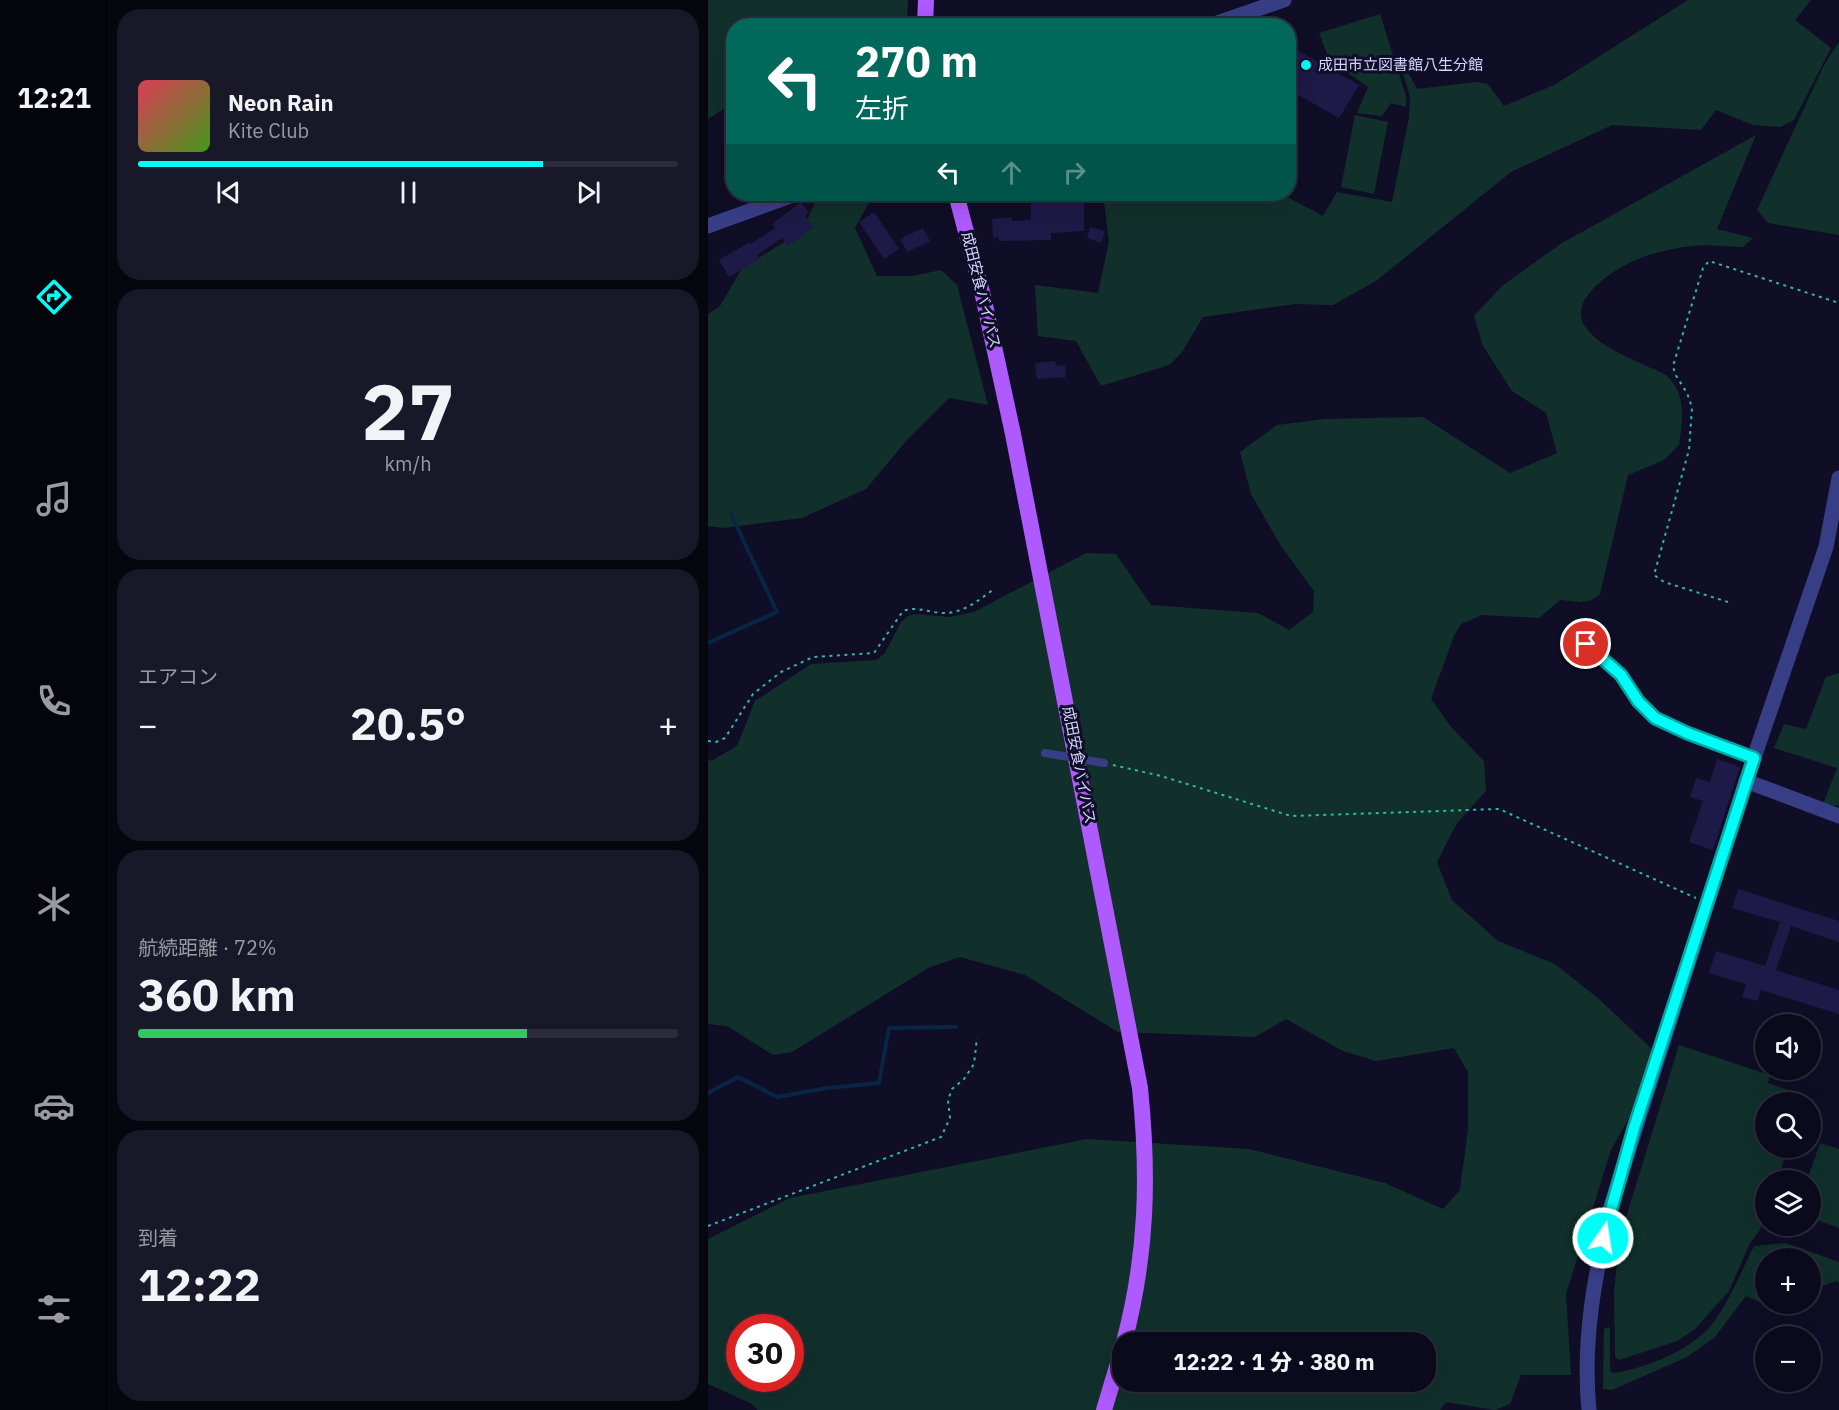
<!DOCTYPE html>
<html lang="ja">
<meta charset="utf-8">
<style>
:root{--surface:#0b0a1c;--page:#191829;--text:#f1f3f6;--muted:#9a9aa3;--line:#2b2b3b;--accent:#00fef9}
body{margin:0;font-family:"IBM Plex Sans","Noto Sans JP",sans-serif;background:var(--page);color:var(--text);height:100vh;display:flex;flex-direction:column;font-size:22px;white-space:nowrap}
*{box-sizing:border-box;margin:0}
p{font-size:20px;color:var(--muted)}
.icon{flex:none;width:33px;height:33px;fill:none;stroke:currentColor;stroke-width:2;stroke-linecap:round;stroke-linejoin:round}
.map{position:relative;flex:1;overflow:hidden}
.sheet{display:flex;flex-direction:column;gap:9px;padding:9px;background:#06060f;width:600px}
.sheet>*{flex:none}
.top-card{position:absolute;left:18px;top:18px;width:570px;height:183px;border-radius:24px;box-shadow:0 6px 24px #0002,0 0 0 2px var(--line);background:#00695c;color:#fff;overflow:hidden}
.controls{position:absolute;left:1047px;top:1014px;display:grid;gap:12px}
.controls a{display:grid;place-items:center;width:66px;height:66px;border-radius:50%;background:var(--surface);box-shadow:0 6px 24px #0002,0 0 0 2px var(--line);font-size:30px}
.speed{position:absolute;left:18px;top:1314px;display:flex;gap:12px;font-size:30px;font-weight:700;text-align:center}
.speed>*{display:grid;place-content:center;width:78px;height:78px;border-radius:50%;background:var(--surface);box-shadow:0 6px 24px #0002,0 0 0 2px var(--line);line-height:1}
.speed .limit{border:9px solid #d22;background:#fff;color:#111}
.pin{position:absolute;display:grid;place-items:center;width:51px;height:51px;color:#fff;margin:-26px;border:3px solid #fff;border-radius:50%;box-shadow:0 2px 6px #0007}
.me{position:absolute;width:66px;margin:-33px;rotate:13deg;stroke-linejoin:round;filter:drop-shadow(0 0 4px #0008)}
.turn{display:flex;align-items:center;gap:21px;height:126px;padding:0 30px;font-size:27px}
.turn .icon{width:78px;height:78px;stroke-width:2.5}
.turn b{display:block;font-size:42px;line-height:51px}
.lanes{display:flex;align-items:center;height:57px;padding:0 30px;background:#0003;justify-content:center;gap:30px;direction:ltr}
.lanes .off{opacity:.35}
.big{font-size:45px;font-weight:800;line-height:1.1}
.sheet .widget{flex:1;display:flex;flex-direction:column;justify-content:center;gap:9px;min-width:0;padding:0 21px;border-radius:24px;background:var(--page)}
.sheet .dial{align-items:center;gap:0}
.dial b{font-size:78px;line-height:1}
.song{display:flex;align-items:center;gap:18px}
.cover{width:72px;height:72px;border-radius:9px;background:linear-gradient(135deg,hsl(350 70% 55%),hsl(100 70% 35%))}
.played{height:6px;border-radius:3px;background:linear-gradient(90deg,var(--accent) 75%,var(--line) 75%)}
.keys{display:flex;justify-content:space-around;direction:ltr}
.heat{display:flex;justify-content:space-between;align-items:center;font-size:33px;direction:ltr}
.charge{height:9px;border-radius:4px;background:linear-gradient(90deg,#34c759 72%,var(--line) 0)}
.trip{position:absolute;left:404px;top:1332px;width:324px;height:60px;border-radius:24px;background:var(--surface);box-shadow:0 6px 24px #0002,0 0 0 2px var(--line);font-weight:800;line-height:60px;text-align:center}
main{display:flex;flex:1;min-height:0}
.tab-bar{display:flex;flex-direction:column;width:108px;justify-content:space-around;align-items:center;background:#04040b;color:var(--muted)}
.tab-bar .icon{width:42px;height:42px}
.tab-bar .active{color:var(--accent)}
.tab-bar b{font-size:27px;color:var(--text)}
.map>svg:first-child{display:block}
</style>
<main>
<nav class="tab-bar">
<b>12:21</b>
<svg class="icon active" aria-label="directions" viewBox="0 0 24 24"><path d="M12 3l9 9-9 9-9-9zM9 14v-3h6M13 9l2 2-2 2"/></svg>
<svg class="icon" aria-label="music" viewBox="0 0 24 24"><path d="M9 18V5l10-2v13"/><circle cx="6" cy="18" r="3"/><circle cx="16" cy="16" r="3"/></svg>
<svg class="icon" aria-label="phone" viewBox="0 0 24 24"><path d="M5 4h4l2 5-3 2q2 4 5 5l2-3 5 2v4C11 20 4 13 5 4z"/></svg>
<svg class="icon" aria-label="climate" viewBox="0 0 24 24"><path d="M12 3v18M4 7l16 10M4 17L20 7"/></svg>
<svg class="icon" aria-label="car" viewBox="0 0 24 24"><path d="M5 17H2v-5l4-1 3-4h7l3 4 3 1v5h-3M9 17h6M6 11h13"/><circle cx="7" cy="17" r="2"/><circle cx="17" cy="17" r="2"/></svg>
<svg class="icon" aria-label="filters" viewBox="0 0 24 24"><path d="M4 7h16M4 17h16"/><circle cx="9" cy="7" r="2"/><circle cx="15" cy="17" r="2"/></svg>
</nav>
<section class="sheet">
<div class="widget">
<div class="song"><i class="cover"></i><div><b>Neon Rain</b><p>Kite Club</p></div></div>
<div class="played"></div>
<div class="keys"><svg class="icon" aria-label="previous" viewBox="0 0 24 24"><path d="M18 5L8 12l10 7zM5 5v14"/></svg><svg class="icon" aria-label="pause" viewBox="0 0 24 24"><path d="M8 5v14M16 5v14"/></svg><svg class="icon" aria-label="next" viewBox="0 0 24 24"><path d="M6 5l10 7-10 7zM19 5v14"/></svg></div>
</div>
<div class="widget dial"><b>27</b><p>km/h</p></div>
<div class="widget"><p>エアコン</p>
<div class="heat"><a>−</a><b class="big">20.5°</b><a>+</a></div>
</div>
<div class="widget"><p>航続距離 · 72%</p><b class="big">360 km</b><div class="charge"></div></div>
<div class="widget"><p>到着</p><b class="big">12:22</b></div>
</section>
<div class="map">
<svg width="1131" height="1410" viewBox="0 0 1131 1410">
<rect width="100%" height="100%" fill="#0f0e26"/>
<g fill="#11302b" fill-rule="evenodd">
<path d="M0,0h200l-1,25 -173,1 -1,77 -25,16z"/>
<path d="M980,0h123l-16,20 36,28 -37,72 -14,7 -27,-2 -37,-15 -15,20 -89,-5 -101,47 -135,109 -43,24 -38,-1 -92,13 -21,35 -13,13 -68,21 -25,-45 -38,-5 -3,-51 63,8 11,-52 -6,-47h179l41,22 14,-24 55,10 17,-85 1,-20 -13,-45 20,37 58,-7 13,2 16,22 50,-21z"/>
<path d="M672,14l26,82v11l-15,-4 -9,13 -25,-3 11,-26 -38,-26 -11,-28z"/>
<path d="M1131,42v193l-71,-12 -11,-13 67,-145z"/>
<path d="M647,115l33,7 -14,72 -33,-7z"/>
<path d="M1048,135l-39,94 36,9 -10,9c-17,0 -35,-3 -51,-1 -18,2 -37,6 -54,13 -21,8 -72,40 -53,67 13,20 41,30 61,40 8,3 19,7 24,13 17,19 12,44 9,66l-15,15 -36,15 -28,119c-12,12 -24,7 -40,6l-21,18 -57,-3 -21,9 -7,12 -23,63 21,29 32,33 2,30 -29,32 -20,39 15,38 46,41 57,23 44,35 54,51 -8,40 -34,60 -45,144 5,81h-50l-11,29 -15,6 -49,-8 -6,8h-682l-6,-6 -44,-20v-145l82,-41 297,-59 162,10 136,34 58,26 17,-19 8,-61v-57l-14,-24 -78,13 -33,-10 -57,-32 -31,18 -137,-5 -93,-57 -65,-18 -30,10 -138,85 -19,3 -46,-29 -19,-2v-265l3,2 26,-15 18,-45 56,-37 66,-4 8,-7 16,-31 7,-6 8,-2 34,3 24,-5 112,-59 30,1 35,51 107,8 31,17 24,-18 1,-21 -33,-45 -30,-52 -11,-42 37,-27 48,-6 98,-2 87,56 47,-20 -11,-40 -34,-22 -29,-45 -9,-30 29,-31 59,-42zM32,1328h50v50h-50zM414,1342h303v40h-303z"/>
<path d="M111,194h55l-19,34 22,48h36l28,-6 16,15 31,120 -39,-7 -42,42 -41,49 -64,29 -79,10 -15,-2v-212l12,-8 22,-38 41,-25 23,-21z"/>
<path d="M1131,673v133l-16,-2 14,-36 -63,-20 10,-24 22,5 20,-52z"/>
<path d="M971,1045l91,30 -2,8 38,13 -2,6h-38v46h22l-11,32h-11l-1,33 -5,17 -10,13 -21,48 -34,38 -18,12 -58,19 -4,-4 -1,-65 6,-54z"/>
<path d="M1112,1143l19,6v79l-28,-10 -1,-38h-3z"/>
<path d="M1078,1243l53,19v21l-3,-2 -25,9 -1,-32h-44v46h4l-3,1 -21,-9 -31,41 -28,20 -75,33 -9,-1 1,-60 6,-2v44l4,2c31,-5 69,-20 92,-42 19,-19 36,-61 48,-85z"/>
</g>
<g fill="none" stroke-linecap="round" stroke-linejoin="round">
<g stroke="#092544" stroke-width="4">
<path d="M0,643l69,-31 -46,-98"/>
<path d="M0,1093l30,-16 39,20 50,-9 52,-5 10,-55 67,-1"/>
</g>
</g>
<g fill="#1e1a47">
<path d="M580,45l71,40 -20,33 -51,-29z"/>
<path d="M323,194h16v5h21v-5h16v37l-33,2v7l-52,1 -1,-4 -5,1 -1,-19 20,-2v4l19,-1z"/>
<path d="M93,202l8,11 -4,3 8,12 -25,18 -6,-8 -25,17 3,4 -31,18 -10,-17 31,-18 1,2 24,-16 -3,-4z"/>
<path d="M166,212l25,37 -15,10 -25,-37z"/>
<path d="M382,227l15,4 -4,12 -14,-5z"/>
<path d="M215,228l7,13 -23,11 -7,-13z"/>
<path d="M347,361l1,5 9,-1 1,12 -29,2 -2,-16z"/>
<path d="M1009,759l23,8 -27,83 -24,-8 14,-41 -13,-4 6,-19 14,4z"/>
<path d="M1030,889l101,32v21l-48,-16 -15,44 63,20v24l-78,-24 -3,11 -16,-4 4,-13 -37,-11 7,-22 49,15 15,-44 -48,-14z"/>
</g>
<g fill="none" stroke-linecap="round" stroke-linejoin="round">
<g stroke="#2cbaa1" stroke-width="2" stroke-dasharray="3 4.5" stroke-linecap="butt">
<path d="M1020,602l-64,-20 -10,-7 35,-125 1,-13 2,-30 -5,-14 -12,-19 -2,-8 30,-98 6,-7 130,42"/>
<path d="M0,741l8,1 9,-4 28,-44 28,-22 32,-15 61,-4 29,-42c13,-5 25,1 38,2 21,1 37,-12 53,-24"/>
<path d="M405,765l48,11 130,40 208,-7 197,89"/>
<path d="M0,1226l233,-89 9,-19 -2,-18 4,-11 12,-10 10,-15 3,-26"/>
</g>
<path stroke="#383e86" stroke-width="8" d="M878,644l35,31 17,26 17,17 32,15 67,25"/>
<g stroke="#383e86" stroke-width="15">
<path d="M500,26l76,-26"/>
<path d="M0,226l88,-32"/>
<path d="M1038,781l93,35"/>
<path d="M881,1410c-7,-70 6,-136 22,-204l135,-425 80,-234 13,-69"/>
</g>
<g stroke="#ae5aff" stroke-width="16">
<path d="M217,26l1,-26"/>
<path d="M248,194l27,102 30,138 127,654c9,89 7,167 -16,254"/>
<path d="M396,1410l18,-60"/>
</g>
<path stroke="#383e86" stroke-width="8" d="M337,753l59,10"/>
</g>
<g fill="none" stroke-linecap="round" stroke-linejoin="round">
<g stroke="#00a5a2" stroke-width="15">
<path id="route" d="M878,644l35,31 17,26 17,17 32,15 67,25 -120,370 -31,110"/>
</g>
<use href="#route" stroke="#00fef9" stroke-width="10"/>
</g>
<circle fill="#00fef9" stroke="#0f0e26" stroke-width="2" cx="598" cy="65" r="6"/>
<g text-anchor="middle" stroke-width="6" stroke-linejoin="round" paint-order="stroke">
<g font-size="15" fill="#d3d3ff" stroke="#0f0e26" text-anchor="start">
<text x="610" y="70">成田市立図書館八生分館</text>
</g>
<g font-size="15" fill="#d3d3ff" stroke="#0f0e26">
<text transform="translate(273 290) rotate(76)" y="5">成田安食バイパス</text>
<text transform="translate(371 765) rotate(79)" y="5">成田安食バイパス</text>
</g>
</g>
</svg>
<div class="controls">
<a><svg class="icon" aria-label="sound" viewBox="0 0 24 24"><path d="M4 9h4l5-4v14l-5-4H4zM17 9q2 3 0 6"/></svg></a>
<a><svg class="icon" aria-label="search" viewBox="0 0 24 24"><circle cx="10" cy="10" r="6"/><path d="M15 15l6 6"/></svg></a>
<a><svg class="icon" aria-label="layers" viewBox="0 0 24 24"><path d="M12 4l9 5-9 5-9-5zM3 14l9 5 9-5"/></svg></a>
<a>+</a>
<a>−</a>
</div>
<div class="speed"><div class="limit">30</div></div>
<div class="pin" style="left:878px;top:644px;background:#d93025"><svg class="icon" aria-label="arrive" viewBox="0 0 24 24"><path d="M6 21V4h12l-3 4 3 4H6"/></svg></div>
<svg class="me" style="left:895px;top:1238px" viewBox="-20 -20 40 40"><circle r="17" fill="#00fef9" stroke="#fff" stroke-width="3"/><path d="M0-11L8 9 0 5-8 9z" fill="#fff"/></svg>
<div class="trip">12:22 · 1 分 · 380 m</div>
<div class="top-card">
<div class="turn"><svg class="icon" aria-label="left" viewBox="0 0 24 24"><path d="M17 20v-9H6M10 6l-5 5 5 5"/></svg><div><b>270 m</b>左折</div></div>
<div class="lanes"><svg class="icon" aria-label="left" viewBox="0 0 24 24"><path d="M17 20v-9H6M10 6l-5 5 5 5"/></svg><svg class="icon off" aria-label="ahead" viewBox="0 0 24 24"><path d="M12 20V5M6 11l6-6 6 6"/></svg><svg class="icon off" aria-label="right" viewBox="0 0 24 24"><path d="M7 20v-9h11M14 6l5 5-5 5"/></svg></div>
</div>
</div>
</main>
